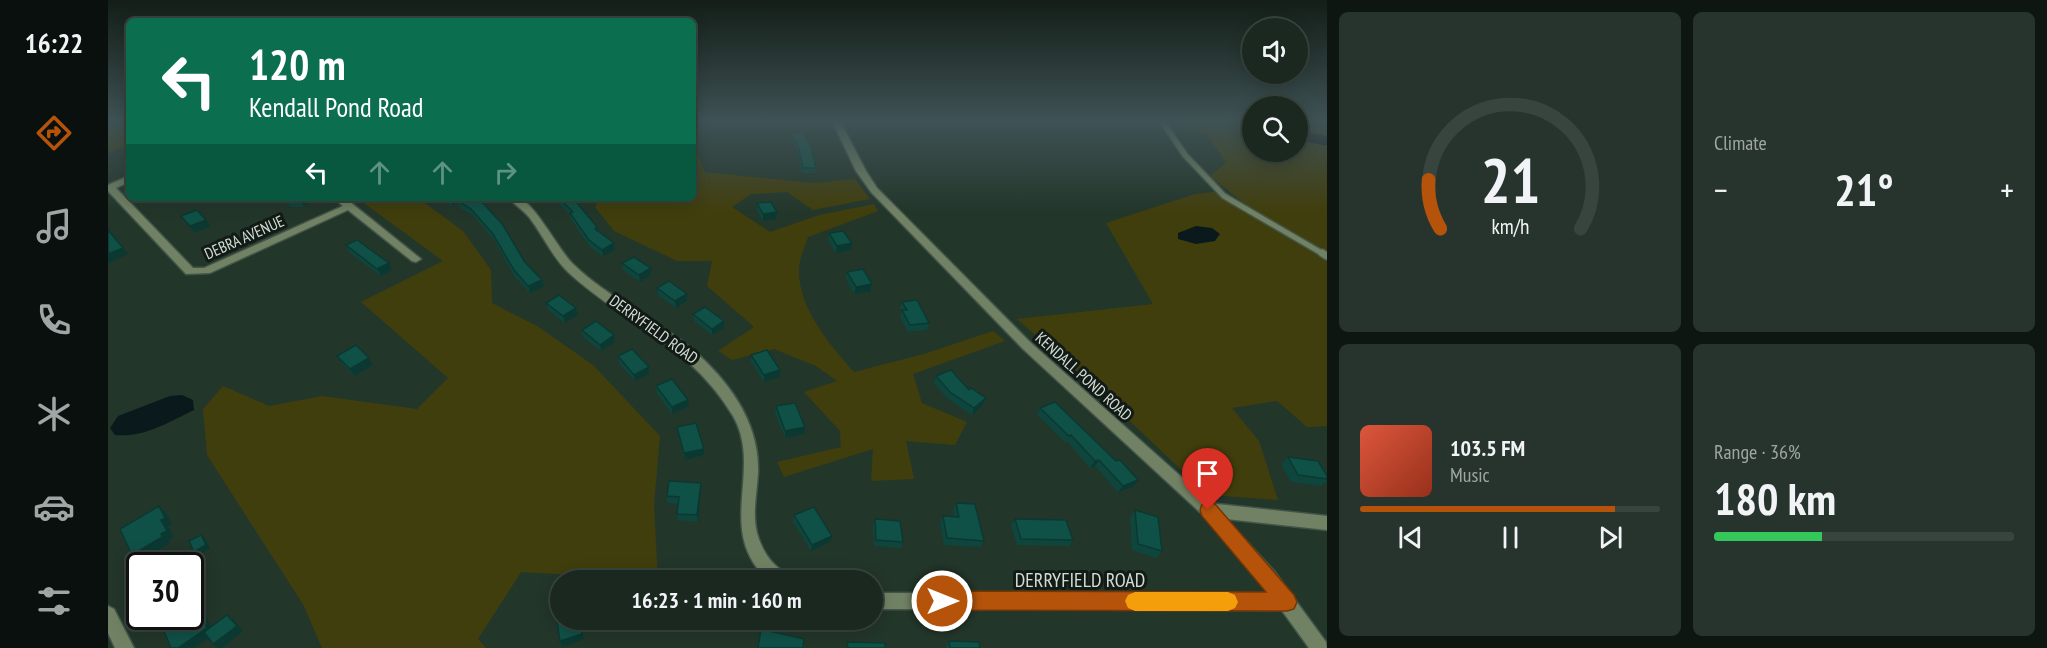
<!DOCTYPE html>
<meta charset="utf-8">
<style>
:root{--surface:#1a2820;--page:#27342d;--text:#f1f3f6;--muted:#9fa6a5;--line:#38443e;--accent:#b45309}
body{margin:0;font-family:"PT Sans Narrow",sans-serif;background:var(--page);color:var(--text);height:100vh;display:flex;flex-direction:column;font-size:22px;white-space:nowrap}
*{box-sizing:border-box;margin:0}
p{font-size:20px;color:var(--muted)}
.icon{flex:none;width:33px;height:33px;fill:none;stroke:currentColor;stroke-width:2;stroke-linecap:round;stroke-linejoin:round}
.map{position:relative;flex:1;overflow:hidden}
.drawer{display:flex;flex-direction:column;gap:12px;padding:12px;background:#0e1612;width:720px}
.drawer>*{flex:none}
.top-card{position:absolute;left:18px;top:18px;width:570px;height:183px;border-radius:9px;box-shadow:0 3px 15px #0003,0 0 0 2px var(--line);background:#0b6e4f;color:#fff;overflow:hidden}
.tools{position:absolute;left:1134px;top:18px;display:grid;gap:12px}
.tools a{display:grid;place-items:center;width:66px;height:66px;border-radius:50%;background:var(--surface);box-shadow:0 3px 15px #0003,0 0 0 2px var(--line);font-size:30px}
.speed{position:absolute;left:18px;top:552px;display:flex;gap:12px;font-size:30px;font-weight:700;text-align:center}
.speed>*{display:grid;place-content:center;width:78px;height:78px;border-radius:50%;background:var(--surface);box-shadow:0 3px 15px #0003,0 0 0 2px var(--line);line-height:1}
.speed .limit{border:3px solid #111;border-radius:9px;background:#fff;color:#111}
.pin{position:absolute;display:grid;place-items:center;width:51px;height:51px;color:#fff;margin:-62px -26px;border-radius:50% 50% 50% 0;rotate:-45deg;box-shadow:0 0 6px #0007}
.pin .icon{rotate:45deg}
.me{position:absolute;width:66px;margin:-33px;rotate:90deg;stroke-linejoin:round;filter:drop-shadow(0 0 4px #0008)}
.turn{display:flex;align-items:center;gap:21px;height:126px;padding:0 24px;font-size:27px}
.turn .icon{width:78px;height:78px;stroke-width:2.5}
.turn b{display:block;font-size:42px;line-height:51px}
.lanes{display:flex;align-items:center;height:57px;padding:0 24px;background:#0003;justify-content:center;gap:30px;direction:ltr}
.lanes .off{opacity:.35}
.big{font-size:45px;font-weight:700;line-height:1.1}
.drawer .tile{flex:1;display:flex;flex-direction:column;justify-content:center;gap:9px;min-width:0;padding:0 21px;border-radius:9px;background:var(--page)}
.drawer .dial{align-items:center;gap:0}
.dial svg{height:156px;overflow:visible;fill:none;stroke:var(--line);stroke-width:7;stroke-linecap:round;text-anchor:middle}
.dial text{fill:var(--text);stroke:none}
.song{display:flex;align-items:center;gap:18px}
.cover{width:72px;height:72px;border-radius:9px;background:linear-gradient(135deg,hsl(10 70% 55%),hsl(10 70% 35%))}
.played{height:6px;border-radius:3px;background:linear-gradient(90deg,var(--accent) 85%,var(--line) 85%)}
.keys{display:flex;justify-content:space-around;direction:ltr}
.heat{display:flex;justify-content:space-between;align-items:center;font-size:33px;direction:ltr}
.charge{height:9px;border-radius:4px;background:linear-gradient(90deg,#34c759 36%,var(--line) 0)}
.drawer .tiles{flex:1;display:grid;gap:12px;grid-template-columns:repeat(2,1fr)}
.trip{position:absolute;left:442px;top:570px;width:333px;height:60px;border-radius:30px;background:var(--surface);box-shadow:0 3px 15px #0003,0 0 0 2px var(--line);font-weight:700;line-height:60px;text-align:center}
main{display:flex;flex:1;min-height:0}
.tabs{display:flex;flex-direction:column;width:108px;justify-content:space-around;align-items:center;background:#0a100d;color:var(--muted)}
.tabs .icon{width:42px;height:42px}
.tabs .on{color:var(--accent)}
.tabs b{font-size:27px;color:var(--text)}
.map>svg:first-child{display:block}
</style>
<main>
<nav class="tabs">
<b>16:22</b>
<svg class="icon on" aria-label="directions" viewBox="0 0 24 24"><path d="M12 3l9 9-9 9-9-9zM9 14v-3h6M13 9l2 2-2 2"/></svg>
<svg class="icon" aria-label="music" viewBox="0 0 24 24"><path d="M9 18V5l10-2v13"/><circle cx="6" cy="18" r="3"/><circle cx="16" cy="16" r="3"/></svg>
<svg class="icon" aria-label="phone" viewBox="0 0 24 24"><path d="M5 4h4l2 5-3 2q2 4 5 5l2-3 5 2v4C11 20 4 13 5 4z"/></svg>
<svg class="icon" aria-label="climate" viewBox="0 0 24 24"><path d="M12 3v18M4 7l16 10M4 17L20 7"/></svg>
<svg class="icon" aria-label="car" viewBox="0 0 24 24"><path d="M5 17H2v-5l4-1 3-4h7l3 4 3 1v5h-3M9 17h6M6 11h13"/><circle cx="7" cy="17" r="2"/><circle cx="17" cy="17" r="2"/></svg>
<svg class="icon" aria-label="filters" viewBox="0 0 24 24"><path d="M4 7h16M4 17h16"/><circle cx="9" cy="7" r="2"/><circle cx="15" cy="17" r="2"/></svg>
</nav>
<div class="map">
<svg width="1219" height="648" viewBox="0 0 1219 648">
<rect width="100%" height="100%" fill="#23362a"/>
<g fill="#413e0d">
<path d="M16,121h5v24l-21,8v-26z"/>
<path d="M1070,121h74v31h46v-31h29v131l-77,-44 -40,-32 16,-13 -18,-27 -32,-11z"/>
<path d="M585,141l12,31 109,11 41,-4 15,20 -57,11 -26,-18 -36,2 -19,13 38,25 49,-17 55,-11 4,7 -70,26c-3,10 -9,22 -9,32 -1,39 30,75 55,103l70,-18 69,-23 12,10 -92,33 9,29 45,19 -12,23 -49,-4 8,38 -43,2 2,-32 -89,28 -7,-15 64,-15 -1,-16 -36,-39 33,-11 -21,-15 -42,-17 -42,11 -14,-9 36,-24 -47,-41 5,-25h-35l-63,-30 -19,-24 6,-9h92z"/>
<path d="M1106,192l29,19 44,22 40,28v165l-20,1 -30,-26 -45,7 27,33 19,59 -70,-5 -127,-120 -64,-56 136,-15 -47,-81 89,-29z"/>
<path d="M249,198h61l45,33 28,39 1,33 45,23 56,39 67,71 -6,69 4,75 -137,-8 -43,67 8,9h-164l-18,-42 -97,-151 -4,-46 20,-23 46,20 53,-10 95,13 31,-31 -87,-76 82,-41z"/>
</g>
<g fill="#0a191b">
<path d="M1088,226l16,2 8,6 -5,7 -19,3 -18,-5v-6z"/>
<path d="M74,395l11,5 1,10c-25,12 -50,28 -79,25l-5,-7 8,-12 52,-20z"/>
</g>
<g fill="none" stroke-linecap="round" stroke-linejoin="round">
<path fill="#0a191b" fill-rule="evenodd" d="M1190,130l29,6v10l-29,-6z"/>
<g stroke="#425449" stroke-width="8">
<path id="service-far1" d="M1054,121l23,34 39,41 101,59"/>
</g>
<g stroke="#425449" stroke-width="10">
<path id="service" d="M1214,253l5,3"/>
</g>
<g stroke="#425449" stroke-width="3">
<g id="minor">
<path d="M21,176v6l-13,6 77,80h11l139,-62 -9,-8h11l76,61 -5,3 -4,-1 -64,-51 -138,63 -24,1 -78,-83v-6z"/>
<path d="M401,198c3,0 6,-1 9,0 16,3 41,53 55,66 35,34 81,54 119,85 37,32 68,74 66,124 -1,20 -6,40 -1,60 3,11 9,23 17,31 6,6 13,9 15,16h-21c-54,-50 -4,-110 -35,-164 -42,-71 -107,-91 -164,-143 -17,-16 -26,-38 -40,-56 -6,-7 -14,-12 -20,-19z"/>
<path d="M1100,503l119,13v14l-119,-13 -5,-2 -3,-5 3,-5z"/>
<path d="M765,593l414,1 6,2 3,6 -3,6 -6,2 -414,-1z"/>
</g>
</g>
<g stroke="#425449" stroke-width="3">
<g id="tertiary">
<path d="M724,121h8l26,50 11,17 154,155 182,162 61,66 52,71 1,6h-18l-47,-65 -59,-68 -180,-166 -152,-157 -15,-21z"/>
<path d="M0,606l6,3 20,39h-19l-7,-15z"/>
</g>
</g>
<use href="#service-far1" stroke="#718264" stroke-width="5"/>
<use href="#service" stroke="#718264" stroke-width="7"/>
<use href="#minor" fill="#718264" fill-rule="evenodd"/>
<use href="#tertiary" fill="#718264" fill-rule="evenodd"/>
</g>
<g fill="#0e463d">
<path d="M683,133l25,35v5h-14l-5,-23 -6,-12z"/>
<path d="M205,198l-9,9h-14l-3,-7z"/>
<path d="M327,198h21l-3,9z"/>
<path d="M357,198l77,82 2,6 -14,7 -15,-16 -20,-36 -22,-26 -13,-7 -2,-7z"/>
<path d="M446,198h19l24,33 18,19 -12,6 -13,-9 -19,-28 -1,-4z"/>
<path d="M649,203l20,9 -1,7 -13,2 -6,-11z"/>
<path d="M721,233l22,17 -15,3 -8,-13z"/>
<path d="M238,245l46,25 -11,6 -32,-24z"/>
<path d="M514,263l29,5v7l-11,7 -17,-12z"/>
<path d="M739,272l23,19 -16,3 -8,-15z"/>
<path d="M549,288l30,13 -11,7 -18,-13z"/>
<path d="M794,302l27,21 -2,7 -19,2 -8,-15 2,-6 -2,-2z"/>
<path d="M438,303l30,5 2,7 -13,8 -17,-13z"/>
<path d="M585,314l31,7v7l-12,7 -18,-14z"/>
<path d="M474,330l32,5 1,7 -14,9 -18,-14z"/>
<path d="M643,355l29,15v7l-16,5 -13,-20z"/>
<path d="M229,356l36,9 -19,11 -13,-14z"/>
<path d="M510,356l31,11v7l-14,7 -16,-18z"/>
<path d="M828,376l50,22 -3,7 -11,10 -24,-16 -14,-16z"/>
<path d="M548,386l33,20 -17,8 -15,-21z"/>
<path d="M668,406l29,21 -1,7 -19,4 -10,-25z"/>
<path d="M932,408l93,79 -15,5 -23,-26 -5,2 -23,-27 -2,1 -28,-27z"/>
<path d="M569,427l27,22v6l-19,5 -7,-26z"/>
<path d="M1180,457l39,19v5l-6,5 -30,-4 -10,-18z"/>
<path d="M593,490l-3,32 -20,-2 -1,-6 2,-10 -12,-1v-7z"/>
<path d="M848,503l28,38 -4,6 -36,-2 -4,-22 3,-7 11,1 -1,-8z"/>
<path d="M1027,510l27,41 -6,7 -24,-8 -2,-33z"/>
<path d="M686,515l36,27 -19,9 -18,-29z"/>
<path d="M767,519l28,23 -2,6 -27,-2 -1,-20z"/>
<path d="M907,519l58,21 -4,6 -52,-1 -6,-20z"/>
<path d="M574,620h19l-13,8z"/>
<path d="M841,641l31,7h-34v-1z"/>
</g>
<g fill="#0b3932">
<path d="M196,198h9l-9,9 -3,-6z"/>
<path d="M343,198h5l-3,9 -3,-7z"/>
<path d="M669,212l-1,7 -13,2v-7z"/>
<path d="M98,220l5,6 -17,7 -4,-7z"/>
<path d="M506,243l1,7 -12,6 -1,-6z"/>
<path d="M744,243l-1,7 -15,3 1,-7z"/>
<path d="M15,248l5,6 -20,9v-9z"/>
<path d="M281,263l3,7 -11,6 -4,-7z"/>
<path d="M543,268v7l-11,7 -1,-7z"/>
<path d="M434,280l2,6 -14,7 -2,-7z"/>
<path d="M764,284l-2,7 -16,3 2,-7z"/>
<path d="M579,294v7l-11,7 -1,-7z"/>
<path d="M468,308l2,7 -13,8 -2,-7z"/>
<path d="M616,321v7l-12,7v-6z"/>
<path d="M506,335l1,7 -14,9 -1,-6z"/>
<path d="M261,358l4,7 -19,11 -4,-7z"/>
<path d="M541,367v7l-14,7 -1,-6z"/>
<path d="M672,370v7l-16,5v-7z"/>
<path d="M878,398l-3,7 -11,10 2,-7z"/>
<path d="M580,400l1,6 -17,8v-7z"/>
<path d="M697,427l-1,7 -19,4v-7z"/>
<path d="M596,449v6l-19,5 -1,-7z"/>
<path d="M991,460l-4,6 -5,2 5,-7z"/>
<path d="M1030,480l-5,7 -15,5 5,-6z"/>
<path d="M593,483v7l-3,32 -1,-7z"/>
<path d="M51,506l7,7 6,11 -4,2 6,11 -6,4 2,2 -30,18 -8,-6 29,-21z"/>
<path d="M93,535l4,3 5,10 -13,8 -3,-4z"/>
<path d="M724,536l-2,6 -19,9 1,-6z"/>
<path d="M82,606l2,2 8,16 -8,-6 -2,-4z"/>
<path d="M92,613l7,6 7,15 -20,14h-16z"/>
<path d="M119,615l7,5 9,11 -21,17h-4l-5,-4z"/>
<path d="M471,620h1l4,19 -22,8 -2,-6z"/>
<path d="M584,620h9l-13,8v-6z"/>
</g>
<g fill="#105147" stroke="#0b3932" stroke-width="1.5">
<path d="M695,132l8,15 5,21h-13l-5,-23 -7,-12z"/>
<path d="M181,198h15l-3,3 -14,-1z"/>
<path d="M357,198h9l9,5 20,22 21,36 18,19 -14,6 -14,-16 -21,-36 -22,-25 -13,-8z"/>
<path d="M451,198h14l24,29 -2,2 19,14 -12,7 -13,-10 -19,-27 3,-1z"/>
<path d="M663,202l6,10 -14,2 -6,-11z"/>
<path d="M89,210l9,10 -16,6 -9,-10z"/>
<path d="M0,230l15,18 -15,6z"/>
<path d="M735,231l9,12 -15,3 -8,-13z"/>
<path d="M249,240l32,23 -12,6 -31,-24z"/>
<path d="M526,257l17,11 -12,7 -17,-12z"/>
<path d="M755,269l9,15 -16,3 -9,-15z"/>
<path d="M561,281l18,13 -12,7 -18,-13z"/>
<path d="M451,295l17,13 -13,8 -17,-13z"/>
<path d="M809,300l12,23 -19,2 -8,-15h5l-5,-8z"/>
<path d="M597,307l19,14 -12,8 -19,-15z"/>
<path d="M488,321l18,14 -14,10 -18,-15z"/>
<path d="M248,345l13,13 -19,11 -13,-13z"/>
<path d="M524,349l17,18 -15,8 -16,-19z"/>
<path d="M659,350l13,20 -16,5 -13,-20z"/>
<path d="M843,370l18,20 2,-2 15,10 -12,10 -24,-16 -14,-16z"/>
<path d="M564,379l16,21 -16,7 -16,-21z"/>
<path d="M947,402l61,59 4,-1 18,20 -15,6 -24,-26 -4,1 -24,-26 -2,1 -29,-28z"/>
<path d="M687,403l10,24 -20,4 -9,-25z"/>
<path d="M588,423l8,26 -20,4 -7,-26z"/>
<path d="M1180,457l30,4 9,15v3l-29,-4z"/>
<path d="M561,481l32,2 -4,32 -20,-1 2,-17 -12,-1z"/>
<path d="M848,503l19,1 9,37 -37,-3 -4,-22 16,1z"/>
<path d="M51,506l6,12 -4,2 6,11 -6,3 1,3 -30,18 -12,-26z"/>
<path d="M706,507l18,29 -20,9 -18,-30z"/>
<path d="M1027,510l23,7 4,34 -24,-7z"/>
<path d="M767,519l25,2 3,21 -27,-2z"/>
<path d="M907,519l51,1 7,20 -52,-1z"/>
<path d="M93,535l5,10 -12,7 -5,-11z"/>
<path d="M92,613l7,15 -29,20h-7l-12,-29 3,-3h28v-2l2,4z"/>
<path d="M119,615l10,11 -24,18 -9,-12z"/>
<path d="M453,619l18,1 3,14 -22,7 -3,-20z"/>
<path d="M653,629l43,10 -1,9h-45z"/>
<path d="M841,641l30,1 1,6h-30z"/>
<path d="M739,642l38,1v5h-37z"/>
</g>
<linearGradient id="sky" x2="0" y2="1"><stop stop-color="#131e17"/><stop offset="0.57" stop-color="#3f5255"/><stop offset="1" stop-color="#3f5255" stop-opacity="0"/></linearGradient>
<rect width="1219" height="212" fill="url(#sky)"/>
<path fill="#b45309" stroke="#753606" stroke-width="1.5" d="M1100,502l7,2 79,91 3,7 -3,7 -7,2 -345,-1 -7,-2 -3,-7 3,-7 7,-3 324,1 -64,-76 -2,-6 2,-6z"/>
<path fill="#f59e0b" d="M1027,592h93l7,3 3,7 -3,6 -7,3h-93l-7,-3 -3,-7 3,-6z"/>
<g text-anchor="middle" stroke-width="6" stroke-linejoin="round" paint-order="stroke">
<g font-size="16" fill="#d1ddd4" stroke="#131b16">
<text transform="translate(136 237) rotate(-24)" y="6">DEBRA AVENUE</text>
<text transform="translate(546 329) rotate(36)" y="6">DERRYFIELD ROAD</text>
<text transform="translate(976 376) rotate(42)" y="6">KENDALL POND ROAD</text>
</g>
<g font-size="20" fill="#d1ddd4" stroke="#131b16">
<text x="972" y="587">DERRYFIELD ROAD</text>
</g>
</g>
</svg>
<div class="tools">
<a><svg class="icon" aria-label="sound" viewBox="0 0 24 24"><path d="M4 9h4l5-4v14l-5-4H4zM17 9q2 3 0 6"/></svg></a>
<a><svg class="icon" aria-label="search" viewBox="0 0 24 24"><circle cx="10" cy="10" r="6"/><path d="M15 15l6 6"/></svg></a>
</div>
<div class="speed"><div class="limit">30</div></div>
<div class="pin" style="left:1100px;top:510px;background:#d93025"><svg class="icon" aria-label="arrive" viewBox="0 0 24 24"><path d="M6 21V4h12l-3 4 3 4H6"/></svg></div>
<svg class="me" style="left:834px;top:601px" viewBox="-20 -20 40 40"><circle r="17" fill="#b45309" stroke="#fff" stroke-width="3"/><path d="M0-11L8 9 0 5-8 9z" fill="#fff"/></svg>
<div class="trip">16:23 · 1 min · 160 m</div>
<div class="top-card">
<div class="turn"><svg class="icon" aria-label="left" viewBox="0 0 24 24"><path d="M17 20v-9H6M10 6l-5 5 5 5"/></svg><div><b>120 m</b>Kendall Pond Road</div></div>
<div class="lanes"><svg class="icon" aria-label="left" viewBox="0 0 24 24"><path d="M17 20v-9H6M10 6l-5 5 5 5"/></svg><svg class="icon off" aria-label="ahead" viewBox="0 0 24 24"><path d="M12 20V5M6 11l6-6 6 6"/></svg><svg class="icon off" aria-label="ahead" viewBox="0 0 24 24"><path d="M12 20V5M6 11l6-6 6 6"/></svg><svg class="icon off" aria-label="right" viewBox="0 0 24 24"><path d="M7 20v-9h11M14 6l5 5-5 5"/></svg></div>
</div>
</div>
<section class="drawer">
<div class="tiles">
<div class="tile dial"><svg viewBox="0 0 100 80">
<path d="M14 69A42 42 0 1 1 86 69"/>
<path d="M14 69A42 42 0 0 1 8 44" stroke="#b45309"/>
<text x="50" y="56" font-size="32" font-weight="700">21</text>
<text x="50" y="72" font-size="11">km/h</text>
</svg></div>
<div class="tile"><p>Climate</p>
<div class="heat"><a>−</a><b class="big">21°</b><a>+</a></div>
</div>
<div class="tile">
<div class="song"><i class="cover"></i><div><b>103.5 FM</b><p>Music</p></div></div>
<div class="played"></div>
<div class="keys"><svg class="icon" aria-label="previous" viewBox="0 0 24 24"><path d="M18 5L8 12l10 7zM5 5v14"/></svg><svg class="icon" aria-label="pause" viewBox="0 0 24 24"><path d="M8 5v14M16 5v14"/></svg><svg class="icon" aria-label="next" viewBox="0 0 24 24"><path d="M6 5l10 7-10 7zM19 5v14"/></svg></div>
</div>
<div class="tile"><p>Range · 36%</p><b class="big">180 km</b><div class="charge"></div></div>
</div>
</section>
</main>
